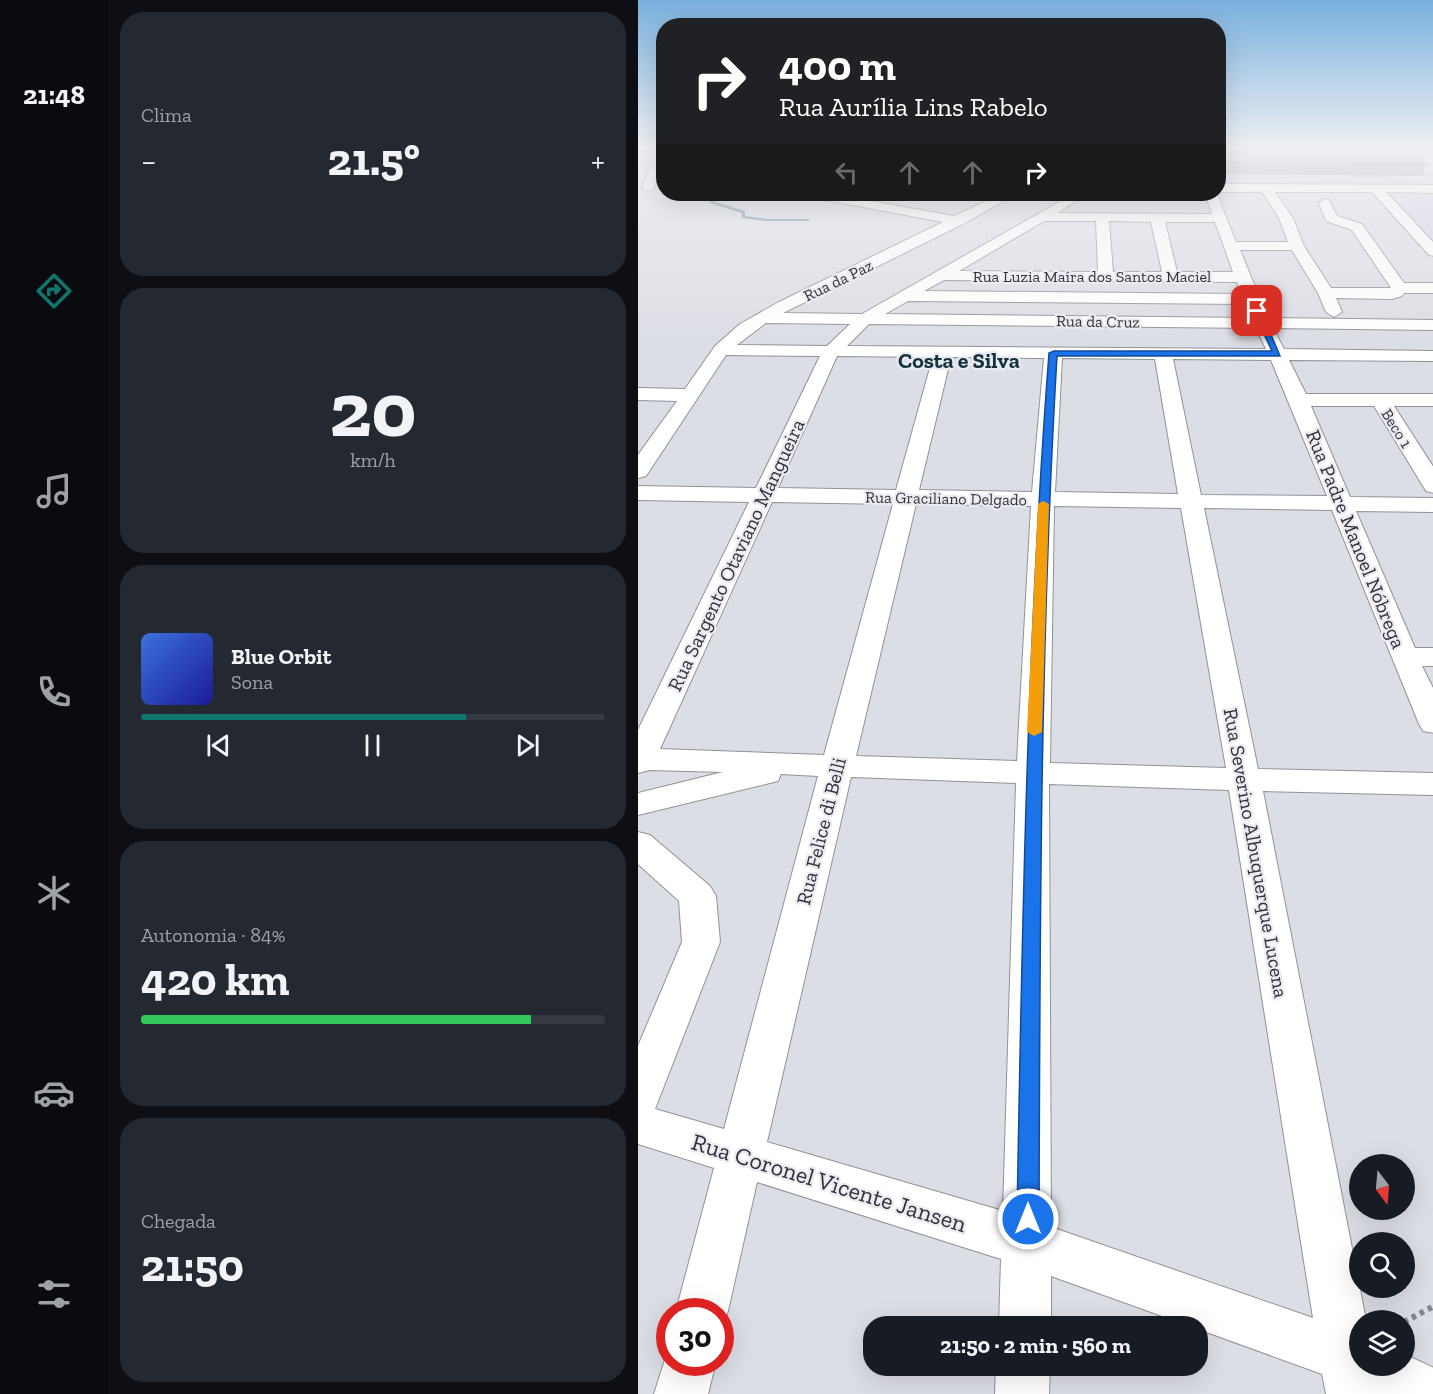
<!DOCTYPE html>
<html lang="pt">
<meta charset="utf-8">
<style>
:root{--surface:#171b24;--page:#242831;--text:#f1f3f6;--muted:#9ea1a6;--line:#363941;--accent:#0f766e}
body{margin:0;font-family:"Zilla Slab",serif;background:var(--page);color:var(--text);height:100vh;display:flex;flex-direction:column;font-size:22px;white-space:nowrap}
*{box-sizing:border-box;margin:0}
p{font-size:20px;color:var(--muted)}
.icon{flex:none;width:33px;height:33px;fill:none;stroke:currentColor;stroke-width:2;stroke-linecap:round;stroke-linejoin:round}
.map{position:relative;flex:1;overflow:hidden}
.drawer{display:flex;flex-direction:column;gap:12px;padding:12px;background:#0d0f14;width:530px}
.drawer>*{flex:none}
.guide{position:absolute;left:18px;top:18px;width:570px;height:183px;border-radius:24px;box-shadow:0 6px 24px #0002;background:#202124;color:#fff;overflow:hidden}
.needle{width:39px;rotate:164deg}
.controls{position:absolute;left:711px;top:1154px;display:grid;gap:12px}
.controls a{display:grid;place-items:center;width:66px;height:66px;border-radius:50%;background:var(--surface);box-shadow:0 6px 24px #0002;font-size:30px}
.speed{position:absolute;left:18px;top:1298px;display:flex;gap:12px;font-size:30px;font-weight:700;text-align:center}
.speed>*{display:grid;place-content:center;width:78px;height:78px;border-radius:50%;background:var(--surface);box-shadow:0 6px 24px #0002;line-height:1}
.speed .limit{border:9px solid #d22;background:#fff;color:#111}
.pin{position:absolute;display:grid;place-items:center;width:51px;height:51px;color:#fff;margin:-26px;border-radius:12px;box-shadow:0 3px 9px #0006}
.me{position:absolute;width:66px;margin:-33px;rotate:0deg;stroke-linejoin:round;filter:drop-shadow(0 0 4px #0008)}
.turn{display:flex;align-items:center;gap:21px;height:126px;padding:0 24px;font-size:27px}
.turn .icon{width:78px;height:78px;stroke-width:2.5}
.turn b{display:block;font-size:42px;line-height:51px}
.lanes{display:flex;align-items:center;height:57px;padding:0 24px;background:#0003;justify-content:center;gap:30px;direction:ltr}
.lanes .off{opacity:.35}
.big{font-size:45px;font-weight:700;line-height:1.1}
.drawer .card{flex:1;display:flex;flex-direction:column;justify-content:center;gap:9px;min-width:0;padding:0 21px;border-radius:24px;background:var(--page)}
.drawer .dial{align-items:center;gap:0}
.dial b{font-size:78px;line-height:1}
.song{display:flex;align-items:center;gap:18px}
.cover{width:72px;height:72px;border-radius:9px;background:linear-gradient(135deg,hsl(220 70% 55%),hsl(240 70% 35%))}
.played{height:6px;border-radius:3px;background:linear-gradient(90deg,var(--accent) 70%,var(--line) 70%)}
.keys{display:flex;justify-content:space-around;direction:ltr}
.heat{display:flex;justify-content:space-between;align-items:center;font-size:33px;direction:ltr}
.charge{height:9px;border-radius:4px;background:linear-gradient(90deg,#34c759 84%,var(--line) 0)}
.trip{position:absolute;left:225px;top:1316px;width:345px;height:60px;border-radius:24px;background:var(--surface);box-shadow:0 6px 24px #0002;font-weight:700;line-height:60px;text-align:center}
main{display:flex;flex:1;min-height:0}
.tabs{display:flex;flex-direction:column;width:108px;justify-content:space-around;align-items:center;background:#090b0e;color:var(--muted)}
.tabs .icon{width:42px;height:42px}
.tabs .on{color:var(--accent)}
.tabs b{font-size:27px;color:var(--text)}
.map>svg:first-child{display:block}
</style>
<main>
<nav class="tabs">
<b>21:48</b>
<svg class="icon on" aria-label="directions" viewBox="0 0 24 24"><path d="M12 3l9 9-9 9-9-9zM9 14v-3h6M13 9l2 2-2 2"/></svg>
<svg class="icon" aria-label="music" viewBox="0 0 24 24"><path d="M9 18V5l10-2v13"/><circle cx="6" cy="18" r="3"/><circle cx="16" cy="16" r="3"/></svg>
<svg class="icon" aria-label="phone" viewBox="0 0 24 24"><path d="M5 4h4l2 5-3 2q2 4 5 5l2-3 5 2v4C11 20 4 13 5 4z"/></svg>
<svg class="icon" aria-label="climate" viewBox="0 0 24 24"><path d="M12 3v18M4 7l16 10M4 17L20 7"/></svg>
<svg class="icon" aria-label="car" viewBox="0 0 24 24"><path d="M5 17H2v-5l4-1 3-4h7l3 4 3 1v5h-3M9 17h6M6 11h13"/><circle cx="7" cy="17" r="2"/><circle cx="17" cy="17" r="2"/></svg>
<svg class="icon" aria-label="filters" viewBox="0 0 24 24"><path d="M4 7h16M4 17h16"/><circle cx="9" cy="7" r="2"/><circle cx="15" cy="17" r="2"/></svg>
</nav>
<section class="drawer">
<div class="card"><p>Clima</p>
<div class="heat"><a>−</a><b class="big">21.5°</b><a>+</a></div>
</div>
<div class="card dial"><b>20</b><p>km/h</p></div>
<div class="card">
<div class="song"><i class="cover"></i><div><b>Blue Orbit</b><p>Sona</p></div></div>
<div class="played"></div>
<div class="keys"><svg class="icon" aria-label="previous" viewBox="0 0 24 24"><path d="M18 5L8 12l10 7zM5 5v14"/></svg><svg class="icon" aria-label="pause" viewBox="0 0 24 24"><path d="M8 5v14M16 5v14"/></svg><svg class="icon" aria-label="next" viewBox="0 0 24 24"><path d="M6 5l10 7-10 7zM19 5v14"/></svg></div>
</div>
<div class="card"><p>Autonomia · 84%</p><b class="big">420 km</b><div class="charge"></div></div>
<div class="card"><p>Chegada</p><b class="big">21:50</b></div>
</section>
<div class="map">
<svg width="796" height="1394" viewBox="0 0 796 1394">
<rect width="100%" height="100%" fill="#dcdee5"/>
<path fill="#d8d0e5" d="M581,146h214v107l-54,-62 -160,-1z"/>
<g fill="none" stroke-linecap="round" stroke-linejoin="round">
<g fill="#5e85a0" fill-rule="evenodd">
<path d="M26,148v2l-26,2v-2z"/>
<path d="M75,194h3l-4,4v3l33,10v5l22,3h41l2,1 -2,1h-41l-25,-3v-5l-32,-10 -2,-5z"/>
</g>
<g stroke="#919299" stroke-width="2">
<g id="minor">
<path d="M21,160l4,1 1,4 -10,22 -2,3h-8l-2,-3 11,-24z"/>
<path d="M580,184l216,1v8l-48,-1 48,51v13l-5,-1 -57,-63h-97l18,26 11,28 27,42h60l-39,-58 -26,-9 -7,-18 6,-4 4,1 8,16 25,8 42,59h30v10h-30l-2,3 -10,3 -56,-1 6,14 -8,5 -8,-5 -8,-19 -26,-43h-52l28,68 166,2v10l-161,-2 11,21 150,2v10l-145,-1 17,34h128v12h-40l40,62v25l-8,-2 -3,-5 -49,-80h-63l39,91 84,1v14l-78,-1 59,137h19v18h-12l12,24v43l-11,-2 -4,-7 -87,-214 -128,-2 54,261 176,4v22l-171,-4 103,529h-6v45h44v-11l30,14v26h-108l-4,-20 -124,-45v-3h-8l-139,-50v50h-52l2,-67 -244,-77 -29,129 -8,18v-18h-44l38,-143 -76,-24v-98l44,-104 -3,-41 -41,-37v-32l12,3 60,51 6,10 4,46 -65,167 69,20 94,-353 -37,-2 -3,7 -140,34v-22l85,-21 -73,-2 -12,3v-43l111,-228 -111,-2v-14l118,2 64,-132 -94,-1 -80,121 -8,2v-23l39,-54 -39,-1v-12l47,1 30,-43 25,-22 39,-22 164,-80 -128,-24 -6,-4h23l122,22 47,-22h15l-53,30 -180,89 79,1 211,-120h14l-30,19 155,1 -7,-20h12l19,48h52l-9,-24 -17,-26h-44zM406,221h52l2,51 -139,-1zM471,221l42,1 11,50h-49zM527,222h50l18,50h-56zM306,280l293,2 4,12 -317,-3zM270,301l337,3 7,14 -367,-4zM128,323l84,1 -23,22 -90,-1zM231,324l387,4 10,21 -419,-3zM199,356l96,1 -37,133 -118,-2zM313,357l93,1 -12,134 -113,-2zM424,358l93,1 23,135 -123,-2zM535,359l98,1 56,136 -126,-1zM134,502l121,2 -69,251 -164,-6zM278,504l115,2 -14,255 -161,-5zM416,506l127,2 45,260 -176,-5zM213,777l165,6 -13,428 -236,-69zM411,784l180,6 84,528 -262,-91z"/>
<path d="M32,1344v18h46l-8,32h-54z"/>
<path d="M358,1365h54l-1,29h-54z"/>
</g>
</g>
<path stroke="#85878c" stroke-width="6" stroke-dasharray="4.5 4.5" stroke-linecap="butt" d="M766,1322l30,-16"/>
<use href="#minor" fill="#fff" fill-rule="evenodd"/>
</g>
<path fill="#8a8b91" d="M580,146l207,18 -2,12 -200,-2 -5,-14z"/>
<path fill="#a1a2a9" stroke="#717176" stroke-width="1.5" d="M580,146h190l17,18 -201,-2z"/>
<linearGradient id="sky" x2="0" y2="1"><stop stop-color="#79b0de"/><stop offset="0.43" stop-color="#eff0f3"/><stop offset="1" stop-color="#eff0f3" stop-opacity="0"/></linearGradient>
<rect width="796" height="342" fill="url(#sky)"/>
<path fill="#1a73e8" stroke="#114b97" stroke-width="1.5" d="M619,309l4,2 19,45h-223c-17,288 -17,575 -18,863l-4,8 -7,3 -8,-3 -3,-8c5,-289 10,-577 32,-866l5,-2h218l-19,-40z"/>
<path fill="#f59e0b" d="M405,501l6,3 -7,228 -8,4 -7,-4 11,-228z"/>
<g text-anchor="middle" stroke-width="4.5" stroke-linejoin="round" paint-order="stroke">
<g font-size="16" fill="#313235" stroke="#eaebf3">
<text x="454" y="282">Rua Luzia Maíra dos Santos Maciel</text>
<text transform="translate(200 280) rotate(-26)" y="6">Rua da Paz</text>
<text transform="translate(460 321) rotate(1)" y="6">Rua da Cruz</text>
<text transform="translate(759 428) rotate(58)" y="6">Beco 1</text>
<text transform="translate(308 498) rotate(1)" y="6">Rua Graciliano Delgado</text>
</g>
<g font-size="20" fill="#313235" stroke="#eaebf3">
<text transform="translate(718 539) rotate(68)" y="7">Rua Padre Manoel Nóbrega</text>
<text transform="translate(98 555) rotate(-65)" y="7">Rua Sargento Otaviano Mangueira</text>
<text transform="translate(183 831) rotate(-76)" y="7">Rua Felice di Belli</text>
<text transform="translate(618 853) rotate(80)" y="7">Rua Severino Albuquerque Lucena</text>
</g>
<g font-size="22" font-weight="bold" fill="#16343e" stroke="#eaebf3">
<text x="321" y="368">Costa e Silva</text>
</g>
<g font-size="24" fill="#313235" stroke="#eaebf3">
<text transform="translate(191 1183) rotate(17)" y="8">Rua Coronel Vicente Jansen</text>
</g>
</g>
</svg>
<div class="controls">
<a><svg class="needle" viewBox="-14 -14 28 28"><path d="M0-13l5 13h-10z" fill="#e53935"/><path d="M0 13l5-13h-10z" fill="#9ea1a6"/></svg></a>
<a><svg class="icon" aria-label="search" viewBox="0 0 24 24"><circle cx="10" cy="10" r="6"/><path d="M15 15l6 6"/></svg></a>
<a><svg class="icon" aria-label="layers" viewBox="0 0 24 24"><path d="M12 4l9 5-9 5-9-5zM3 14l9 5 9-5"/></svg></a>
</div>
<div class="speed"><div class="limit">30</div></div>
<div class="pin" style="left:619px;top:311px;background:#d93025"><svg class="icon" aria-label="arrive" viewBox="0 0 24 24"><path d="M6 21V4h12l-3 4 3 4H6"/></svg></div>
<svg class="me" style="left:390px;top:1219px" viewBox="-20 -20 40 40"><circle r="17" fill="#1a73e8" stroke="#fff" stroke-width="3"/><path d="M0-11L8 9 0 5-8 9z" fill="#fff"/></svg>
<div class="trip">21:50 · 2 min · 560 m</div>
<div class="guide">
<div class="turn"><svg class="icon" aria-label="right" viewBox="0 0 24 24"><path d="M7 20v-9h11M14 6l5 5-5 5"/></svg><div><b>400 m</b>Rua Aurília Lins Rabelo</div></div>
<div class="lanes"><svg class="icon off" aria-label="left" viewBox="0 0 24 24"><path d="M17 20v-9H6M10 6l-5 5 5 5"/></svg><svg class="icon off" aria-label="ahead" viewBox="0 0 24 24"><path d="M12 20V5M6 11l6-6 6 6"/></svg><svg class="icon off" aria-label="ahead" viewBox="0 0 24 24"><path d="M12 20V5M6 11l6-6 6 6"/></svg><svg class="icon" aria-label="right" viewBox="0 0 24 24"><path d="M7 20v-9h11M14 6l5 5-5 5"/></svg></div>
</div>
</div>
</main>
